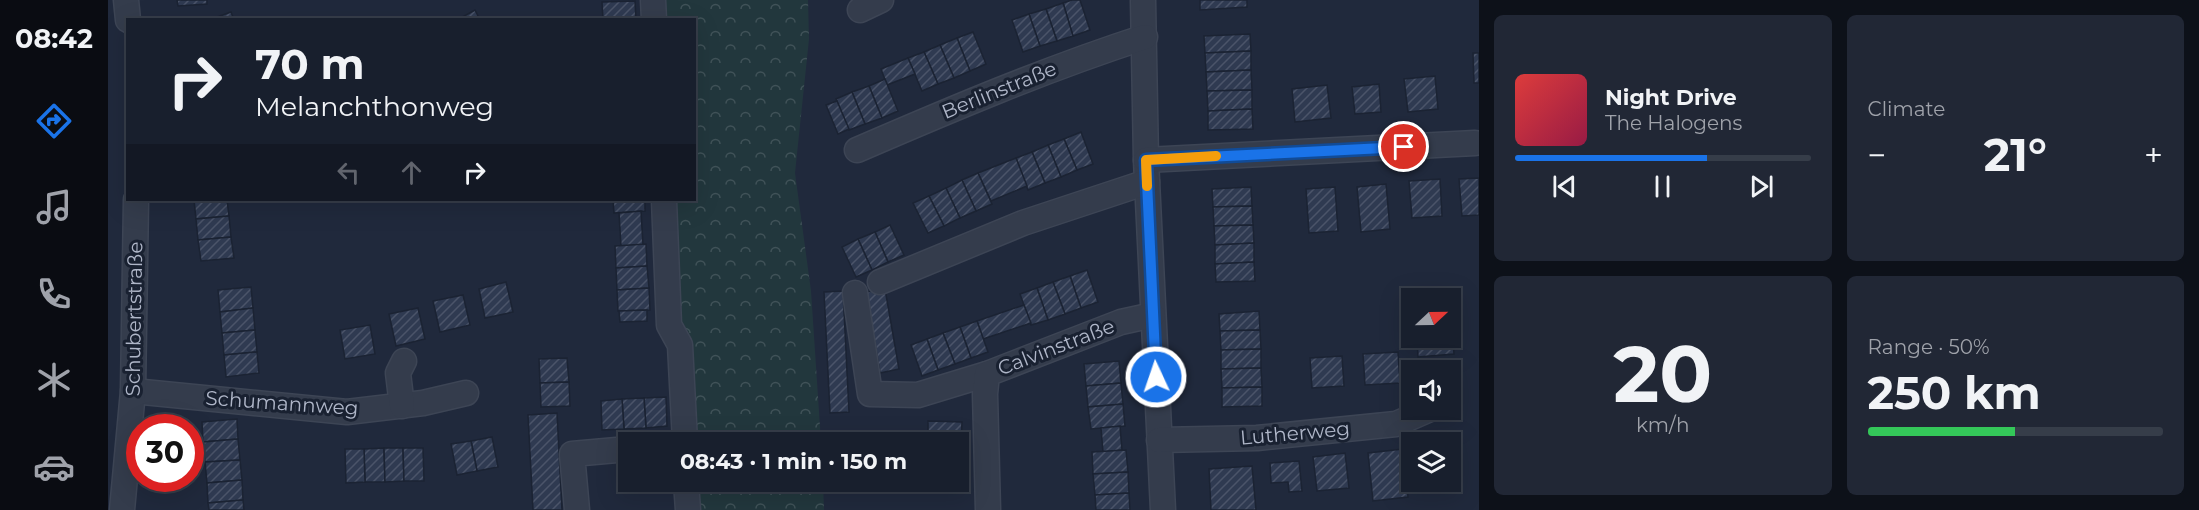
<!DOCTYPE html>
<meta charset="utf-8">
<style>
:root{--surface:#181f2d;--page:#212735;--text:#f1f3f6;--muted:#9fa2aa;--line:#363d49;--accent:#1a73e8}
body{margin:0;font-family:Montserrat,sans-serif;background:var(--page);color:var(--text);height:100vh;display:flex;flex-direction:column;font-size:22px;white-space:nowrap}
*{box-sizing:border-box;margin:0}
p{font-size:20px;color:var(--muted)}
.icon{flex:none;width:33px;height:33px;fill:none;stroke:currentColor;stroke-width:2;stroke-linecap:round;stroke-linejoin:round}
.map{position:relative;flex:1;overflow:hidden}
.drawer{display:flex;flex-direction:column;gap:15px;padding:15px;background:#0d1119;width:720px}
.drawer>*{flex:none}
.top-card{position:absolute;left:18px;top:18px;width:570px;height:183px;border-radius:0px;box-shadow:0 6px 24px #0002,0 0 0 2px var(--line);background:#181f2d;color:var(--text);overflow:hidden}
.needle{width:39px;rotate:68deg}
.buttons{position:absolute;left:1293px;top:288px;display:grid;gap:12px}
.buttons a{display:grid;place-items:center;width:60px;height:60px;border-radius:0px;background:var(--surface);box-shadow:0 6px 24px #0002,0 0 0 2px var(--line);font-size:30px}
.speed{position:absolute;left:18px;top:414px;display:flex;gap:12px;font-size:30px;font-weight:700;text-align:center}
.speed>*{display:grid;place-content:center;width:78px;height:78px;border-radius:50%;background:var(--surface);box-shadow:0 6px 24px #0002,0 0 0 2px var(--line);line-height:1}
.speed .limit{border:9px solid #d22;background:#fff;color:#111}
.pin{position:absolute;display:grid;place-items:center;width:51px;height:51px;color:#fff;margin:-26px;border:3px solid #fff;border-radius:50%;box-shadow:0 2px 6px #0007}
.me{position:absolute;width:66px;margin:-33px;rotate:357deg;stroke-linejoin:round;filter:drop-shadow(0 0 4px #0008)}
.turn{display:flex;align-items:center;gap:21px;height:126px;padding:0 30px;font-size:27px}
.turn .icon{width:78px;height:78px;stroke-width:2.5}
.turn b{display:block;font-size:42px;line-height:51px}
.lanes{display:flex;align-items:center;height:57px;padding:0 30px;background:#0003;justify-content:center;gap:30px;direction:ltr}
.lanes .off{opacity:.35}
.big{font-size:45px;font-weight:700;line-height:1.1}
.drawer .card{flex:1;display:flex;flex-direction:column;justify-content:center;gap:9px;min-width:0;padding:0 21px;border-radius:9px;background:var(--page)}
.drawer .dial{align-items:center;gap:0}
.dial b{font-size:78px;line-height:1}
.song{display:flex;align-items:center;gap:18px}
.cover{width:72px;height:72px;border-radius:9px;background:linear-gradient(135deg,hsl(0 70% 55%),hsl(340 70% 35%))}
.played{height:6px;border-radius:3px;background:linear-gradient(90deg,var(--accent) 65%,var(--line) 65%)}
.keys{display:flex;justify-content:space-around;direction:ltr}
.heat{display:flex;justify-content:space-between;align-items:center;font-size:33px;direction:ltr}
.charge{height:9px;border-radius:4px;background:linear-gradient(90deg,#34c759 50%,var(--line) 0)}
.drawer .tiles{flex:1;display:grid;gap:15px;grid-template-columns:repeat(2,1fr)}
.trip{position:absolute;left:510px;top:432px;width:351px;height:60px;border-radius:0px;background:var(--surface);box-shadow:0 6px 24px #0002,0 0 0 2px var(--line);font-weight:700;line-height:60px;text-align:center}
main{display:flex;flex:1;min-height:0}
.menu{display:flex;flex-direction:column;width:108px;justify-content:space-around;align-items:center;background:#0a0c12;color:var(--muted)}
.menu .icon{width:42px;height:42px}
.menu .current{color:var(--accent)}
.menu b{font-size:27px;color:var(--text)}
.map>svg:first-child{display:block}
</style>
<main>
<nav class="menu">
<b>08:42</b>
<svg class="icon current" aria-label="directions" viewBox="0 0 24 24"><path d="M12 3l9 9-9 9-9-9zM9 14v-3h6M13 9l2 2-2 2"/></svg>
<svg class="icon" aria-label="music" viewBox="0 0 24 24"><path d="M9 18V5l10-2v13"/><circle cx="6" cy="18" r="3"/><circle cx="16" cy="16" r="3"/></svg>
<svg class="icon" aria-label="phone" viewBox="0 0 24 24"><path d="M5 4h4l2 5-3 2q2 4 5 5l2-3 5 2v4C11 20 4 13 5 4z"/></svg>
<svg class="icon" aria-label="climate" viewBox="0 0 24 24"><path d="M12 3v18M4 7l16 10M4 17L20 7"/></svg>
<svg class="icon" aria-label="car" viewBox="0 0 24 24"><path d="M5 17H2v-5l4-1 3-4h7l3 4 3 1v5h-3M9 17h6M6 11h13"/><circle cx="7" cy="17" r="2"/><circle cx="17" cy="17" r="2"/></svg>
</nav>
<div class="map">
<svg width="1371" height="510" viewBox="0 0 1371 510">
<defs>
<pattern id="park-crowns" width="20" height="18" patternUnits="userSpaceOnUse" patternTransform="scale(1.5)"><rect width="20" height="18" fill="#22373d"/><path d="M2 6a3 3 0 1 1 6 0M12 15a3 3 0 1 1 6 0" fill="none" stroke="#405258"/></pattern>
<pattern id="building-hatch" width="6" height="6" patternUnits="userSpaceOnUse" patternTransform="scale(1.5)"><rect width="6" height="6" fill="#2f3a51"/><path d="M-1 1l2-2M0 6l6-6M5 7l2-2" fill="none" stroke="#4b5469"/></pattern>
</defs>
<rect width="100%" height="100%" fill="#20293c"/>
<g fill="url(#park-crowns)">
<path d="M545,0h155l1,39 -14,134 16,118 10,151h-136l-21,-242h30v-180l-40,-1z"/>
<path d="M578,482h137l1,28h-136z"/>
</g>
<g fill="url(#building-hatch)" stroke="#1b2333" stroke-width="1.5">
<path d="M69,0h30v4l-29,2z"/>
<path d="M964,0h8l10,30 -17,6 -10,-33z"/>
<path d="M1092,0h47v7l-47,3z"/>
<path d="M527,1l1,19h-33l-1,-18z"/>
<path d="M955,3l10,33 -16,5 -11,-32z"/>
<path d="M938,9l11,32 -17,5 -11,-32z"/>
<path d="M367,10l5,10h-23z"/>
<path d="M123,12l3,8h-25z"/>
<path d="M921,14l11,32 -17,6 -11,-32z"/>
<path d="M865,32l13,32 -16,7 -13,-33z"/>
<path d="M1142,34l1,17 -46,2 -1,-17z"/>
<path d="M849,38l13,33 -16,7 -14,-33z"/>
<path d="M832,45l14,33 -16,6 -14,-32z"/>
<path d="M1143,51v19l-45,2 -1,-19z"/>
<path d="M816,52l14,32 -16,7 -14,-33z"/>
<path d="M1365,53h6v30h-5z"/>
<path d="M800,58l7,16 -28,11 -6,-16z"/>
<path d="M1143,70l1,20 -45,1 -1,-19z"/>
<path d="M1327,76l3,33 -30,3 -4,-33z"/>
<path d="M777,79l13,32 -16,7 -13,-32z"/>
<path d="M1271,84l2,28 -26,2 -3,-27z"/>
<path d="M1219,85l4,33 -36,4 -3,-33z"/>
<path d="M761,86l13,32 -17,6 -13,-32z"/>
<path d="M1144,90v19l-44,2 -1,-20z"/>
<path d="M744,92l13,32 -16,6 -13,-31z"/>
<path d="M729,101l12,28 -11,5 -12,-29z"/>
<path d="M1144,109l1,20 -45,1v-19z"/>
<path d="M973,132l12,32 -16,6 -13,-31z"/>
<path d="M956,139l13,31 -16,7 -13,-32z"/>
<path d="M940,145l13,32 -16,6 -13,-31z"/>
<path d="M924,152l13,31 -17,7 -12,-32z"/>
<path d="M908,158l11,28 -36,15 -13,-28z"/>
<path d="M870,173l14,31 -16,7 -14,-31z"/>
<path d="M1371,178v37l-17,1 -3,-37z"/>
<path d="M1332,179l2,37 -30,2 -3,-37z"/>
<path d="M854,180l14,31 -16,7 -14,-30z"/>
<path d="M1278,184l4,45 -29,3 -4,-45z"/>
<path d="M1143,187l1,19 -39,1 -1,-18z"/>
<path d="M1227,187l3,44 -29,2 -3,-44z"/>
<path d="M838,188l14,30 -16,8 -15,-30z"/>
<path d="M821,196l15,30 -16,7 -15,-30z"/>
<path d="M86,200h33l2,16 -33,3z"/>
<path d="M505,200h32v11l-31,2z"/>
<path d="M1144,206l1,19 -39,1 -1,-19z"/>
<path d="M533,211l2,34 -22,1 -2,-33z"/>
<path d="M121,216l2,21 -33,3 -2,-21z"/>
<path d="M782,225l14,30 -16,7 -13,-30z"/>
<path d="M1145,225l1,18 -39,2 -1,-19z"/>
<path d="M767,232l13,30 -16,8 -14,-31z"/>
<path d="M123,237l3,21 -33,3 -3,-21z"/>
<path d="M750,239l14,31 -16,7 -14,-30z"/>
<path d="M1146,243v19l-39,2v-19z"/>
<path d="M538,244l1,22 -31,2 -1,-22z"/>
<path d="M1146,262l1,19 -39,1 -1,-18z"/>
<path d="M539,266l2,22 -32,2 -1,-22z"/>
<path d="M979,270l11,32 -17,6 -11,-32z"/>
<path d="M962,276l11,32 -16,6 -12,-32z"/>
<path d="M398,282l7,30 -28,6 -6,-29z"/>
<path d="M945,282l12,32 -17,6 -11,-32z"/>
<path d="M143,287l2,21 -33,4 -2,-22z"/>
<path d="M541,288l1,22 -32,1 -1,-21z"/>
<path d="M929,288l11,32 -17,5 -11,-31z"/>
<path d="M777,289l14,80 -19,4 -14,-81z"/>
<path d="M735,291l6,121 -19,1 -6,-121z"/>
<path d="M355,295l7,30 -30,7 -7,-31z"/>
<path d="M916,305l7,18 -48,16 -6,-18z"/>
<path d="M145,308l2,22 -33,3 -2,-21z"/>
<path d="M310,308l7,31 -29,7 -7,-32z"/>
<path d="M539,310v11l-27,1 -1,-11z"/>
<path d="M1151,311l1,19 -40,1 -1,-17z"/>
<path d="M869,321l11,31 -17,6 -11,-31z"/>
<path d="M1343,321l3,33 -36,3 -1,-19h33z"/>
<path d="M262,325l5,29 -30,5 -5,-29z"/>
<path d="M852,327l11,31 -16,6 -12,-31z"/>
<path d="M147,330l2,22 -33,3 -2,-22z"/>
<path d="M1152,330l1,19 -40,1 -1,-19z"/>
<path d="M835,333l12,31 -17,6 -11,-31z"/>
<path d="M819,339l11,31 -16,6 -11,-31z"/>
<path d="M1153,349v19l-40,1v-19z"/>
<path d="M149,352l2,21 -33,4 -2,-22z"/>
<path d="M1290,352l2,31 -35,2 -2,-31z"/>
<path d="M1234,356l2,30 -32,2 -2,-30z"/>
<path d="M459,358l2,24 -29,1 -1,-24z"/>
<path d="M1011,361l2,22 -35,3 -2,-22z"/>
<path d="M1153,368l1,19 -40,1 -1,-19z"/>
<path d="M461,382l1,24 -29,1 -1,-24z"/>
<path d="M1013,383l2,21 -35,3 -2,-21z"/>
<path d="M1154,387v19l-40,1v-19z"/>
<path d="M558,397l1,29 -21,2 -2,-30z"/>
<path d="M536,398l2,30 -22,1 -2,-30z"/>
<path d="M514,399l2,30 -22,1 -1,-29z"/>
<path d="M1015,404l2,22 -34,3 -3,-22z"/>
<path d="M449,413l5,97h-29l-5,-95z"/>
<path d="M129,419l1,20 -35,3 -1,-20z"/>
<path d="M820,421l34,1 -1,22 -33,-2z"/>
<path d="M1012,426l2,24 -19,2 -2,-24z"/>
<path d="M384,437l6,30 -21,4 -6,-30z"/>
<path d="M130,439l2,21 -35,2 -2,-20z"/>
<path d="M1349,440l4,38 -11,1v-37h-12z"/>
<path d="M363,441l6,30 -20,4 -6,-31z"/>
<path d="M276,448l1,34h-20l-1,-33z"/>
<path d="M276,448h19l1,33 -19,1z"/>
<path d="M295,448h20l1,33h-20z"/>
<path d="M237,449h19l1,33 -19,1z"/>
<path d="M1295,449l5,48 -35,4 -5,-48z"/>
<path d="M1018,450l2,22 -35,2 -1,-22z"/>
<path d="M1237,453l4,35 -32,3 -4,-34z"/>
<path d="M132,460l2,20 -35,3 -2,-21z"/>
<path d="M1191,461l3,30 -13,1 -1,-10 -17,1 -1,-20z"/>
<path d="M850,466h2v22l-33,-1v-5h31z"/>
<path d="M1144,466l4,44h-45l-2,-41z"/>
<path d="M1020,472l1,21 -34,2 -2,-21z"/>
<path d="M134,480l1,20 -35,3 -1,-20z"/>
<path d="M1021,493l1,17h-34l-1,-15z"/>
<path d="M135,500l1,10h-35l-1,-7z"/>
</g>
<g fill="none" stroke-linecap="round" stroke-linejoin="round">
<g stroke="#3d4555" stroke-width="27">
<g id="minor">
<path d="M18,0l2,20"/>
<path d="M545,0l1,20"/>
<path d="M1035,0l3,160 17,350"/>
<path d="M752,10l21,-10"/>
<path d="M749,150c95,-41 189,-81 288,-113"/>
<path d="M1038,160l329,-17"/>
<path d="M556,200l5,125 11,20 5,97"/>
<path d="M772,282l143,-59 124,-41"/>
<path d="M747,293l15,101 48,1 69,-21"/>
<path d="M25,391l214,21 76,-9 43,-10"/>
<path d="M294,406l-4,-33 6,-12"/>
<path d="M1051,440l98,-2 139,-14 32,-14"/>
<path d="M578,482l2,28"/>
<path d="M14,510l11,-119 3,-191"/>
<path d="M469,510l-5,-56 56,-5"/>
<path d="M880,510l-3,-116 2,-20 134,-52 32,-7"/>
</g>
</g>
<use href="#minor" stroke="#343c4c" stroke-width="24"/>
</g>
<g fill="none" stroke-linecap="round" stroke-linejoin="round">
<g stroke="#114b97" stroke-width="15">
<path id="route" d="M1048,377l-10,-217 258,-13"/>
</g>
<use href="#route" stroke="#1a73e8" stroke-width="10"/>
<path stroke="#f59e0b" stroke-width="10" d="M1039,186l-1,-26 70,-4"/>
</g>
<g text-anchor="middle" stroke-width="6" stroke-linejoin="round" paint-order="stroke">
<g font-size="20" fill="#afb6c8" stroke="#192131">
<text transform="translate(891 90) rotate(-22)" y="7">Berlinstraße</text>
<text transform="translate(26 319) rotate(-89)" y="7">Schubertstraße</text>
<text transform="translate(948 347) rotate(-21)" y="7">Calvinstraße</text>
<text transform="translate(174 403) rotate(4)" y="7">Schumannweg</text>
<text transform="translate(1187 433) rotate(-5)" y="7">Lutherweg</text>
</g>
</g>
</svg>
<div class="buttons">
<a><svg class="needle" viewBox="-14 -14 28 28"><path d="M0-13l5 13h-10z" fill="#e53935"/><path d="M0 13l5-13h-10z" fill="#9fa2aa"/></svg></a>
<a><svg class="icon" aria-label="sound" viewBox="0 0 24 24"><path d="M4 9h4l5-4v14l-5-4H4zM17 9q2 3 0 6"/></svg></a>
<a><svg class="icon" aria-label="layers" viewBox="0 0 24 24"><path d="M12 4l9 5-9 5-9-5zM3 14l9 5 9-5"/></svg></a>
</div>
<div class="speed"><div class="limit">30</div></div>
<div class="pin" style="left:1296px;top:147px;background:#d93025"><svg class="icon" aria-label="arrive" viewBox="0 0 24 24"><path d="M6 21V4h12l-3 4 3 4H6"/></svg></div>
<svg class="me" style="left:1048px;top:377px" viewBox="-20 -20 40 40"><circle r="17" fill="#1a73e8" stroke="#fff" stroke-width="3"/><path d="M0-11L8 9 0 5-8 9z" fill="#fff"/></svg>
<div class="trip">08:43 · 1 min · 150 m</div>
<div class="top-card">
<div class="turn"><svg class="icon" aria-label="right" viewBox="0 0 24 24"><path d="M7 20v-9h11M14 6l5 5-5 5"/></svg><div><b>70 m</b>Melanchthonweg</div></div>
<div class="lanes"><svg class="icon off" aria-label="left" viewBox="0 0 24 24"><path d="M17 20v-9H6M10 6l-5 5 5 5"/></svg><svg class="icon off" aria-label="ahead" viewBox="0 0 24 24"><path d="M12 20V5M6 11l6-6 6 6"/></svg><svg class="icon" aria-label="right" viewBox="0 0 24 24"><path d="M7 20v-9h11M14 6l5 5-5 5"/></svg></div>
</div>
</div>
<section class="drawer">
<div class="tiles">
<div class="card">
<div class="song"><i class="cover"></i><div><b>Night Drive</b><p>The Halogens</p></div></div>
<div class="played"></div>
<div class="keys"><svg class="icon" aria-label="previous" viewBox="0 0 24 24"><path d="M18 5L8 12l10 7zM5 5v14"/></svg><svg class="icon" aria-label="pause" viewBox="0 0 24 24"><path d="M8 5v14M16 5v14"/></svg><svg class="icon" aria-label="next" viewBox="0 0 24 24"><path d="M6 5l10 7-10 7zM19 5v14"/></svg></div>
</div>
<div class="card"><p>Climate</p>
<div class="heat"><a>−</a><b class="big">21°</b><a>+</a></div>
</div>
<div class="card dial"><b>20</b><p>km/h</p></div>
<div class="card"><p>Range · 50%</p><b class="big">250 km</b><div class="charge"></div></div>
</div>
</section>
</main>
